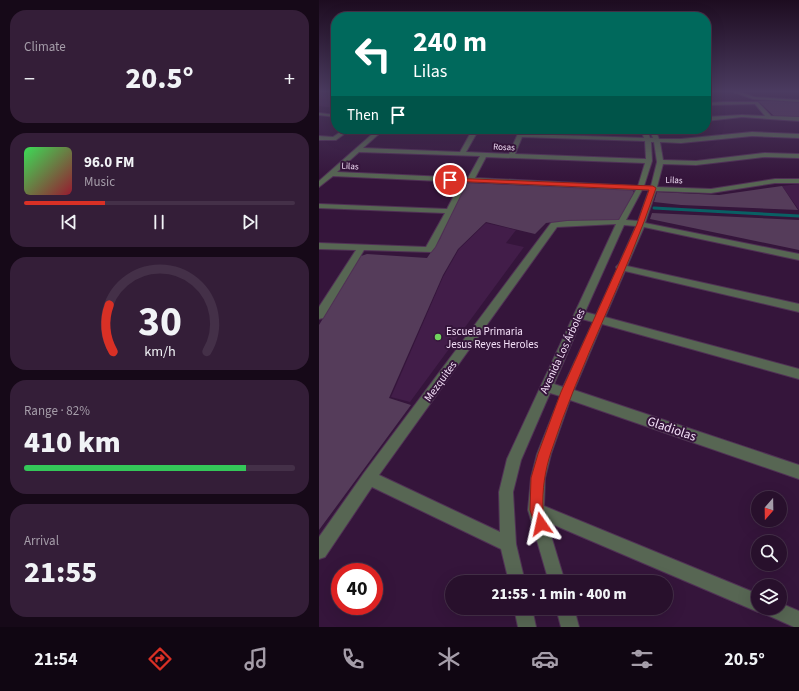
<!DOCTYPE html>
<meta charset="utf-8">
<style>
:root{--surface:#28102c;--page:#341e38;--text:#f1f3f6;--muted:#a59da9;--line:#443048;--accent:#d93025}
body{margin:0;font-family:"Source Sans 3",sans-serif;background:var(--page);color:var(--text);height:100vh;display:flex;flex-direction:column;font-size:15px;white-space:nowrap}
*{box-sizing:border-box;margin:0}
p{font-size:13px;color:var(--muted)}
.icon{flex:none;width:22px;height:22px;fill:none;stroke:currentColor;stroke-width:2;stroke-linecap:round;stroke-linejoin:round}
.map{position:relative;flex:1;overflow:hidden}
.sheet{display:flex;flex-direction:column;gap:10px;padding:10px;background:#160918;width:319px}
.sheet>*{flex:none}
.hud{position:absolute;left:12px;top:12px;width:380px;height:122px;border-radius:16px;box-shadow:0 4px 16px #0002,0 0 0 1px var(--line);background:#00695c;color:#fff;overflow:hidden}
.needle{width:26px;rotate:200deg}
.fabs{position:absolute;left:432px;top:491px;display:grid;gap:8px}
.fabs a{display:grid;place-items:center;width:36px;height:36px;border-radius:50%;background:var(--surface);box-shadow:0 4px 16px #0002,0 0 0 1px var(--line);font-size:20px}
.speed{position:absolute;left:12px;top:563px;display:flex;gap:8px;font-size:20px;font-weight:700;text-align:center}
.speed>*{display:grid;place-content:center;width:52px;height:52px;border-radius:50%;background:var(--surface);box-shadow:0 4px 16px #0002,0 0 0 1px var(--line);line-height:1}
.speed .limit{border:6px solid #d22;background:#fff;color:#111}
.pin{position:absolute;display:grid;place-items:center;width:34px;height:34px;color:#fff;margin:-17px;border:2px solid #fff;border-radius:50%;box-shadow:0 1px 4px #0007}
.me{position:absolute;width:44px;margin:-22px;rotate:349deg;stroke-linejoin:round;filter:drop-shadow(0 0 3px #0008)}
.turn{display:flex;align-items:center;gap:14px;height:84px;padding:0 16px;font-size:18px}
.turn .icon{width:52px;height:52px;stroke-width:2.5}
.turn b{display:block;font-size:28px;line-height:34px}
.then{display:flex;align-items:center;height:38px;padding:0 16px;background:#0003;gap:8px;font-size:15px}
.big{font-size:30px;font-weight:800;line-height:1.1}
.sheet .widget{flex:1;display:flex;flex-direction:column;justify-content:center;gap:6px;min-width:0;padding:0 14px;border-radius:16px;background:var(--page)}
.sheet .dial{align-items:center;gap:0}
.dial svg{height:104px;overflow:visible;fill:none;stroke:var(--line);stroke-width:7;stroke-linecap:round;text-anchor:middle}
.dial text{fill:var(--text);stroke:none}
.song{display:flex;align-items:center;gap:12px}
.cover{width:48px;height:48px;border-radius:6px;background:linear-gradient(135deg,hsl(130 70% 55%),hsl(350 70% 35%))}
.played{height:4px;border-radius:2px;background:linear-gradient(90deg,var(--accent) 30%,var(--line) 30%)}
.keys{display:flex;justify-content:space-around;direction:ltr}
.heat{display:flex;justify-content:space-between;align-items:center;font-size:22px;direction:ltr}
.charge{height:6px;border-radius:3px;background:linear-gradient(90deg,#34c759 82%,var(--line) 0)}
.trip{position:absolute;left:126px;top:575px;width:228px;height:40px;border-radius:20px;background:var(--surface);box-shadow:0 4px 16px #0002,0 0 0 1px var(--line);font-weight:800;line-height:40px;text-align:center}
.tabs{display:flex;height:64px;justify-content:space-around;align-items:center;background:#100612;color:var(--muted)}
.tabs .icon{width:28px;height:28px}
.tabs .current{color:var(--accent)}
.tabs b{font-size:18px;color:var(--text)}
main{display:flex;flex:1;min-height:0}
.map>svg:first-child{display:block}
</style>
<main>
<section class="sheet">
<div class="widget"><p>Climate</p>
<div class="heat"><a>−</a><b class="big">20.5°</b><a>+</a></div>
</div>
<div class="widget">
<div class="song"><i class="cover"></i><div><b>96.0 FM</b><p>Music</p></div></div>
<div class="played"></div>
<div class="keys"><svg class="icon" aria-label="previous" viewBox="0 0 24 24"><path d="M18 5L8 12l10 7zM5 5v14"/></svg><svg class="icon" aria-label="pause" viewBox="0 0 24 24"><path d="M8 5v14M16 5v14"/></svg><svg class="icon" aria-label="next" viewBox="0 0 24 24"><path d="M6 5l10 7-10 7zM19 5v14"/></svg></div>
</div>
<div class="widget dial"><svg viewBox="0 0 100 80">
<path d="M14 69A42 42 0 1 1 86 69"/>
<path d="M14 69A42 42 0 0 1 11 33" stroke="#d93025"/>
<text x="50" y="56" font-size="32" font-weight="700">30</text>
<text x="50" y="72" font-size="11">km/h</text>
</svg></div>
<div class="widget"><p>Range · 82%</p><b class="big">410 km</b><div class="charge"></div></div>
<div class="widget"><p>Arrival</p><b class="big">21:55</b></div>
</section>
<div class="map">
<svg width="480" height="627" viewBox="0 0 480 627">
<rect width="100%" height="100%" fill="#35153b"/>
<g fill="#421d49">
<path d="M0,91h17v17l-17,-2z"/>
<path d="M480,184v26l-17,-24z"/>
<path d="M167,223l30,7 -10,13 18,4 -114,155 -19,-5 52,-120 16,-28z"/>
</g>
<g fill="#553c5a">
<path d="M439,101h37l4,1v16l-24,-1z"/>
<path d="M150,183l163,7 2,2 -15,29 -65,1 -8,1 -11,11 -49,-12 -28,27 -15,26 -54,123 22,7 -92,125v-205l42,-69 6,-2 60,4 13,-19 25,-55z"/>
<path d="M463,186l16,24 -117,-5 -27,-3 3,-10 62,3z"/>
<path d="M333,213l147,7v30l-149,-31z"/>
</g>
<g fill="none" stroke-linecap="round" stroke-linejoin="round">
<path stroke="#096064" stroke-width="3" d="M335,208l145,8"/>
<g stroke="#503155" stroke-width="2">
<g id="minor">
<path d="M412,91h6l17,6 45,3v2l-46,-3z"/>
<path d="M404,102h35l13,14 28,1v4l-57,-4 -36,4v-4l36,-2 23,1 -10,-12 -49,1v-2z"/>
<path d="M0,113l17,2v2l-17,-2z"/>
<path d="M26,129h6l-15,11h-17v-4l14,1z"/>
<path d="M59,129l94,2 1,-2h6l-13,23 43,2 11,-25h6l-2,5 120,4 -3,-9h6l3,9h3l-4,-9h6l4,10h22l71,-7 47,2v4l-47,-2 -71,7 -21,-1 3,18 33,1 69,-8 34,1v4l-34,-1 -69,8 -33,-1 -6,23 54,2 64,-10h24v4h-24l-64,10 -55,-2 -11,32 154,31v6l-155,-33 -17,39 172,38v8l-174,-41 -20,46 194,52v10l-197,-55 -28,66 225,75v14l-229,-79 -19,54 -6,24 -1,28 214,88v14h22v-5l19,8v16h-5l-29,-13 -2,-4 -5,2 -211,-90 18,60h-16l-21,-72 3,-32 6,-24 23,-58 -10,-3 -29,67 -8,32 3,52 9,38h-16l-8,-33 -129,-62 -47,70 -6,2v-22l45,-64 187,-250 16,-2 52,-1 17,-30 -169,-8 -32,65 -4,5 -67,-2 -41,68 -4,1v-12l37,-57 -37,-1v-6l107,4 19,-34 -126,-5v-4l128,5 14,-27 -128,-6 -14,11v-6zM62,132l89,2 -10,18 -97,-4zM203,137l123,4 1,18 -131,-5zM332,142h3l3,20 -6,24h-7l8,-25zM40,152l121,4 -12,22 -131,-6zM167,157l159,6 -7,23 -163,-8zM323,190h7l-11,31 -12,-1zM297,224l-109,235 -8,33 1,40 -121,-57 178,-248zM305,225l12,1 -17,38 -3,3 1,2 -21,46 -11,-3zM263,319l11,3 -30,65 -9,-3z"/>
<path d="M195,608h18l4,19h-18z"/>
<path d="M237,608h18l5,19h-18z"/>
</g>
</g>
<use href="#minor" fill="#576653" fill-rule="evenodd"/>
</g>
<linearGradient id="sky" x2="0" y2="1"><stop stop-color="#1d0c20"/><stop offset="0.51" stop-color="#4b3b60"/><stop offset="1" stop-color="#4b3b60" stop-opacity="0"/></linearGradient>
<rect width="480" height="179" fill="url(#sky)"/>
<path fill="#d93025" stroke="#8d1f18" d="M129,178l205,8 3,2c-30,90 -76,174 -105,264 -6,18 -9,38 -8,57 1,8 6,12 3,20l-5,2 -5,-2 -6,-19 1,-32 7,-24 23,-62 76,-168 12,-34 -199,-9 -3,-1z"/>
<circle fill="#71d25e" stroke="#35153b" stroke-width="1.5" cx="119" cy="337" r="4"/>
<g text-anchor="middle" stroke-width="4" stroke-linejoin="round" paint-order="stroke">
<g font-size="9" fill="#f4e0f8" stroke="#35153b">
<text transform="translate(185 147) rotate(2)" y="3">Rosas</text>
<text transform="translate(31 166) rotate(3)" y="3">Lilas</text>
<text transform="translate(355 180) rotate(2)" y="3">Lilas</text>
</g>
<g font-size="11" fill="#f4e0f8" stroke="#35153b" text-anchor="start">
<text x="127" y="335">Escuela Primaria<tspan x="127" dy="13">Jesus Reyes Heroles</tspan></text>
</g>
<g font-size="11" fill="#f4e0f8" stroke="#35153b">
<text transform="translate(243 351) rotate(-65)" y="4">Avenida Los Árboles</text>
<text transform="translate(121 381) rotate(-54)" y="4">Mezquites</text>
</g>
<g font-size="13" fill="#f4e0f8" stroke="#35153b">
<text transform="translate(353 428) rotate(19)" y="5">Gladiolas</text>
</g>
</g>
</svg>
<div class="fabs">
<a><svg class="needle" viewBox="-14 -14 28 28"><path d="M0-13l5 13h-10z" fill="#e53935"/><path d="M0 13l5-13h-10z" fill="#a59da9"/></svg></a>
<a><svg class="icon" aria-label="search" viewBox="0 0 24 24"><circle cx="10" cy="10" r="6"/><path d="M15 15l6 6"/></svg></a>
<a><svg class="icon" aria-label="layers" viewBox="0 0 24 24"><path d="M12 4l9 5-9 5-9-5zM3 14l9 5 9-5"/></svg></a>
</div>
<div class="speed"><div class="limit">40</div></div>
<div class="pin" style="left:131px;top:180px;background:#d93025"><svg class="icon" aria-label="arrive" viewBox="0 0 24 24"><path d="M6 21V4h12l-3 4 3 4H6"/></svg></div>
<svg class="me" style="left:222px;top:524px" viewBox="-20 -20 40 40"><path d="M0-17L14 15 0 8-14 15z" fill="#d93025" stroke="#fff" stroke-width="4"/></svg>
<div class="trip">21:55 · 1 min · 400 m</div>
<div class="hud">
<div class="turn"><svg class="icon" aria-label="left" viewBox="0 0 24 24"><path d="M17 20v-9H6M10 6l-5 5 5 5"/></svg><div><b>240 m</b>Lilas</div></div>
<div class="then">Then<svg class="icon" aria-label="arrive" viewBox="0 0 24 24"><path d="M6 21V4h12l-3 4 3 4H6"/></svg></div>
</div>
</div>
</main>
<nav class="tabs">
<b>21:54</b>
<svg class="icon current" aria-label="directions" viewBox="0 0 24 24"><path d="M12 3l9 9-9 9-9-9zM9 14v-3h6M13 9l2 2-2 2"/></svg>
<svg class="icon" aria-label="music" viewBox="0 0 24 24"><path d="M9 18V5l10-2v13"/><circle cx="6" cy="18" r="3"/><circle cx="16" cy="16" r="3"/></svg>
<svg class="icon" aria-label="phone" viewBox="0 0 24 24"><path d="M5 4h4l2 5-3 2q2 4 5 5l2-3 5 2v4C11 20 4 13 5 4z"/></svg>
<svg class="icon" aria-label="climate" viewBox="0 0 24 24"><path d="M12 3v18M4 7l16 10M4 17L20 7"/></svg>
<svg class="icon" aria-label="car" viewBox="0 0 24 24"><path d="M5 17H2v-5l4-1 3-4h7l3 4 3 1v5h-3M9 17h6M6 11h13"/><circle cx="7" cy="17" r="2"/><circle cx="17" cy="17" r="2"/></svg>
<svg class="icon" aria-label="filters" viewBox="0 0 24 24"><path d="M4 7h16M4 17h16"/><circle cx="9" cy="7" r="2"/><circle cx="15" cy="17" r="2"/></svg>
<b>20.5°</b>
</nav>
